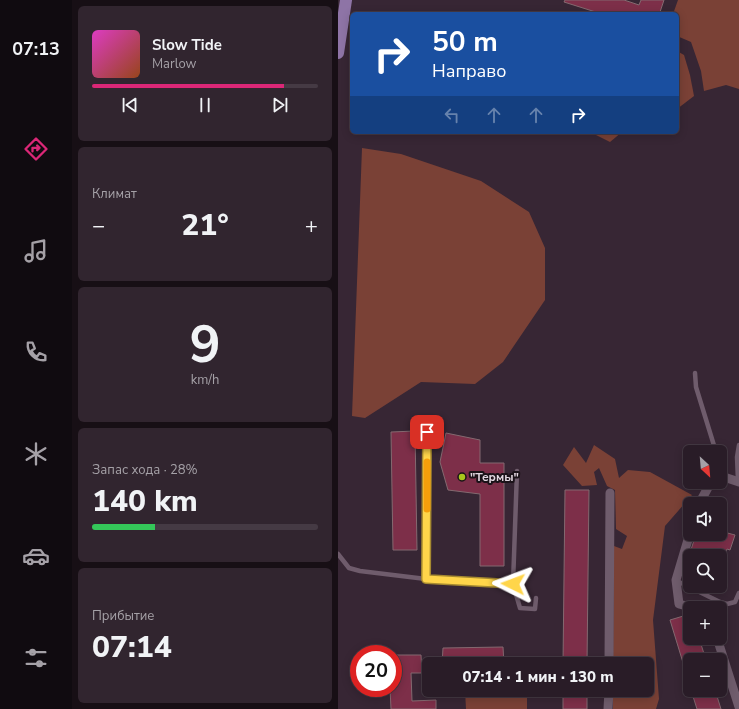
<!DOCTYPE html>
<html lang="ru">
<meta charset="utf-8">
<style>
:root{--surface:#291c27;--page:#31252f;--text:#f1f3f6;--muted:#a5a1a7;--line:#453a44;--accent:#db2777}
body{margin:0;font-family:"Nunito Sans",sans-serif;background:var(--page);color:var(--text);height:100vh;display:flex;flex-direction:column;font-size:15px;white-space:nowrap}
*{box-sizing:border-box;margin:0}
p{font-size:13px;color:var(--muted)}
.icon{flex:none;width:22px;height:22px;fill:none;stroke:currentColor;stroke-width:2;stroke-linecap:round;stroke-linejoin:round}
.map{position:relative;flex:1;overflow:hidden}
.details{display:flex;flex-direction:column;gap:6px;padding:6px;background:#170f15;width:266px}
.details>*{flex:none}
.banner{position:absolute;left:12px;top:12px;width:329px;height:122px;border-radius:6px;box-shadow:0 2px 10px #0003,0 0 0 1px var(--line);background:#1a4fa0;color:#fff;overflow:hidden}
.needle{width:26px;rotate:154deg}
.controls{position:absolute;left:345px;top:445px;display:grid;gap:8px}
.controls a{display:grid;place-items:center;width:44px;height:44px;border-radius:6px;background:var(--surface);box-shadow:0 2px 10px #0003,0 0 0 1px var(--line);font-size:20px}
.speed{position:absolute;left:12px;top:645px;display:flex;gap:8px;font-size:20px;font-weight:700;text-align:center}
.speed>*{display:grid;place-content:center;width:52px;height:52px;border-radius:50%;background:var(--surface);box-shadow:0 2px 10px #0003,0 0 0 1px var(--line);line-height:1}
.speed .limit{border:6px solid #d22;background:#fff;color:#111}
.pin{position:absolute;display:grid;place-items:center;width:34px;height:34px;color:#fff;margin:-17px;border-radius:8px;box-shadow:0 2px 6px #0006}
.me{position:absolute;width:44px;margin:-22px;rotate:273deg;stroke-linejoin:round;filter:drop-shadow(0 0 3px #0008)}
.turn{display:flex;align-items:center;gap:14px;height:84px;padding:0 16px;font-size:18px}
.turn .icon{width:52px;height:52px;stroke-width:2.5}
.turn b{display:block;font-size:28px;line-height:34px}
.lanes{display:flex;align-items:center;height:38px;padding:0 16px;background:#0003;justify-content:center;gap:20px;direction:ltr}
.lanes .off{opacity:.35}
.big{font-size:30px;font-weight:800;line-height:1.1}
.details .widget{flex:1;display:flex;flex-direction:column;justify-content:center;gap:6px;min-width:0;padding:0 14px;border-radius:6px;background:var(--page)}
.details .dial{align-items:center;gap:0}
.dial b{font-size:52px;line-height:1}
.song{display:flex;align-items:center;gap:12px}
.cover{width:48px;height:48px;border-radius:6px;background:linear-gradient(135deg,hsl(310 70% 55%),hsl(20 70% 35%))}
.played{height:4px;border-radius:2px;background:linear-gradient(90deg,var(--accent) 85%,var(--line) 85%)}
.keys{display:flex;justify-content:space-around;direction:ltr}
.heat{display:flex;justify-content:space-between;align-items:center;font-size:22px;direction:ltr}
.charge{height:6px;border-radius:3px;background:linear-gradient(90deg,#34c759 28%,var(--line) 0)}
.trip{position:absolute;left:84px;top:657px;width:232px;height:40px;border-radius:6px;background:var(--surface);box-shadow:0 2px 10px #0003,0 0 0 1px var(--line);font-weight:800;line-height:40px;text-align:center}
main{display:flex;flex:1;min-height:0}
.menu{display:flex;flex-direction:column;width:72px;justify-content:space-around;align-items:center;background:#100b10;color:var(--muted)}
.menu .icon{width:28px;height:28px}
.menu .current{color:var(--accent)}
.menu b{font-size:18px;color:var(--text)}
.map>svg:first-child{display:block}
</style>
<main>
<nav class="menu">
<b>07:13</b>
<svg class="icon current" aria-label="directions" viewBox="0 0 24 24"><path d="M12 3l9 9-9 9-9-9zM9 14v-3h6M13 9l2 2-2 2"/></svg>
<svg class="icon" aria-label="music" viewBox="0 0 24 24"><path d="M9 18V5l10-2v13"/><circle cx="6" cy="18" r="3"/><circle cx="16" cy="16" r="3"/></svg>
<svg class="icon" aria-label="phone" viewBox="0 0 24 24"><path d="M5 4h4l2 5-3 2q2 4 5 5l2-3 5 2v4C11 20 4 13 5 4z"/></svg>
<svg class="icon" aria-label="climate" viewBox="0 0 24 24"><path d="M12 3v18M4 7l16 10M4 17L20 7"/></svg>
<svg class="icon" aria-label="car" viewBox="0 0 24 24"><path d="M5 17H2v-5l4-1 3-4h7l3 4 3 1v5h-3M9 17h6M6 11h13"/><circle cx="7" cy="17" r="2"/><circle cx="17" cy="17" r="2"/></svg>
<svg class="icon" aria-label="filters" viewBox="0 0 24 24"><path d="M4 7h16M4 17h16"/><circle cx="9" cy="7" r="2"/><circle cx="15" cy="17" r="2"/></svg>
</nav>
<section class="details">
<div class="widget">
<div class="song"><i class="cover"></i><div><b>Slow Tide</b><p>Marlow</p></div></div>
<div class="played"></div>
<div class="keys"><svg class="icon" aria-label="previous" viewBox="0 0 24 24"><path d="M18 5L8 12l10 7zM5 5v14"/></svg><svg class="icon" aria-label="pause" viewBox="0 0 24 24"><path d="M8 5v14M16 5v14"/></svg><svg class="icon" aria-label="next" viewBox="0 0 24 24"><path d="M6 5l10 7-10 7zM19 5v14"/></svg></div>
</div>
<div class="widget"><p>Климат</p>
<div class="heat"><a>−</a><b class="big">21°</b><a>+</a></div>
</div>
<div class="widget dial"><b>9</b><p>km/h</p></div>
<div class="widget"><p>Запас хода · 28%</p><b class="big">140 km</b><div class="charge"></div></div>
<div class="widget"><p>Прибытие</p><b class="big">07:14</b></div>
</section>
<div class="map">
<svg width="401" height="709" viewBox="0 0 401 709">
<rect width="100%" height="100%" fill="#372634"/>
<g fill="#7a4136">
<path d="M340,0h61v89l-13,-4 -22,6 -3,-20 -10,-29 -14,-6v-22h-4z"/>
<path d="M339,51l7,4 6,20 4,21 -17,13z"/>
<path d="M252,132h32l-12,10z"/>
<path d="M24,148l39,6 80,27 48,31 16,36v52l-42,62 -28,22 -54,-2 -56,36 -13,-2z"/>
<path d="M256,445l21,14 4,19 9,-8 22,2 42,23 -27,31 -12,94 6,79 -3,10h-43v-19h34v-26h-34l1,-118 8,3 5,-13 -11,-7 -1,-39 -8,-4 -8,-18 -5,4 3,13 -15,1 -19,-21 11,-18 12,16z"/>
<path d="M127,690h62v19h-61z"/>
</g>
<g fill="#7d2f49" stroke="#846970">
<path d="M227,0h59l15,5 2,-5h23l-4,12 1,2h-59l-38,-12z"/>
<path d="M77,431l2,119h-24l-2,-118z"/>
<path d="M108,433l34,7v23h24v103h-24v-72l-32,-4 -8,-28z"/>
<path d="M227,490h24l-2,174h-24z"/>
<path d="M382,531l15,4 -5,15 -3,-1 -3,7h-35l7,-22h24z"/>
<path d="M352,614v24h9l7,22h-16v19h-2l-18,-59z"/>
<path d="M165,647l1,17h-62l1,-16z"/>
<path d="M55,655h28l1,18h-11l1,28 24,-1v9h-45l-1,-21h3z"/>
<rect x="225" y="690" width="24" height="19"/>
<path d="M353,690h24l6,19h-24z"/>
</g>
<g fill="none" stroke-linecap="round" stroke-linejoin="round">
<g stroke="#6f5c6c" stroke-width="4.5">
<path d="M357,373l1,14 20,65"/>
<path d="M382,465l4,12"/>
<path d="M400,481l-1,-24 2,-12"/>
<path d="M0,554l11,14 11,3 66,8 87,5 4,-113"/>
<path d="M88,579l1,-146"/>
<path d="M339,581l43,21 7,2 8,-2 4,-9"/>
<path d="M175,584l7,24 15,1 1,-11"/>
</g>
<g stroke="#6f5c6c" stroke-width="9">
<path d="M382,478l4,-1 15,5"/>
<path d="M361,504l12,-22"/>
<path d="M352,533l-14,47 3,24 15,4"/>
<path d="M379,638l22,69"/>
<path d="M271,664l1,-171"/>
<path d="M270,709l1,-19"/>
</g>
<path stroke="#8e74a6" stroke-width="12" d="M0,53l8,-53"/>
</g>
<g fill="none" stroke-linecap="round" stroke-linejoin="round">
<g stroke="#a68a30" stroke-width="10">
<path id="route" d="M89,432l-1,147 87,5"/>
</g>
<use href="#route" stroke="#ffd54a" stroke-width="7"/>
<path stroke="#f59e0b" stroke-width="7" d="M89,509v-47"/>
</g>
<circle fill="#a8c71c" stroke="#1a1218" stroke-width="1.5" cx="124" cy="477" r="4"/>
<g text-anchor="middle" stroke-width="4" stroke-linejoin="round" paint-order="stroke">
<g font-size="12" font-weight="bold" fill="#e2d7e0" stroke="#1a1218" text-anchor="start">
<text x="132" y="481">"Термы"</text>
</g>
</g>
</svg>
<div class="controls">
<a><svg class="needle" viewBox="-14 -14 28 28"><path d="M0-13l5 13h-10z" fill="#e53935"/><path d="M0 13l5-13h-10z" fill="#a5a1a7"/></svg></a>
<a><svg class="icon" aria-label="sound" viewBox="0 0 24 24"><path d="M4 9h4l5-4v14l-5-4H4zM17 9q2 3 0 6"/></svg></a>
<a><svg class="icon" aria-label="search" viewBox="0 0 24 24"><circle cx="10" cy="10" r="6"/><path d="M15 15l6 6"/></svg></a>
<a>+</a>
<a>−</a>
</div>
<div class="speed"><div class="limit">20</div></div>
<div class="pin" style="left:89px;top:432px;background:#d93025"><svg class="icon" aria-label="arrive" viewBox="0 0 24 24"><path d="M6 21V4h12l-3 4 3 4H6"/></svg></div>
<svg class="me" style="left:175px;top:584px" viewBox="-20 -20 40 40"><path d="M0-17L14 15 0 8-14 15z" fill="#ffd54a" stroke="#fff" stroke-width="4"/></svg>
<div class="trip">07:14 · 1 мин · 130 m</div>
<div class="banner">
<div class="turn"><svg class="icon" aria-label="right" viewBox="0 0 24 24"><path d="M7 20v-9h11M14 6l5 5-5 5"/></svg><div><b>50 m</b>Направо</div></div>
<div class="lanes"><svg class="icon off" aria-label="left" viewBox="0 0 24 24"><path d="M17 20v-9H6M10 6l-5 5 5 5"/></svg><svg class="icon off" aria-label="ahead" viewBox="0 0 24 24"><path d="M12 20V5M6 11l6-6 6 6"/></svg><svg class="icon off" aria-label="ahead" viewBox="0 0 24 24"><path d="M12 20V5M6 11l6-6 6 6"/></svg><svg class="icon" aria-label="right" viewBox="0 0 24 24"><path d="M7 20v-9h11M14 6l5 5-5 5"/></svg></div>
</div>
</div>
</main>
